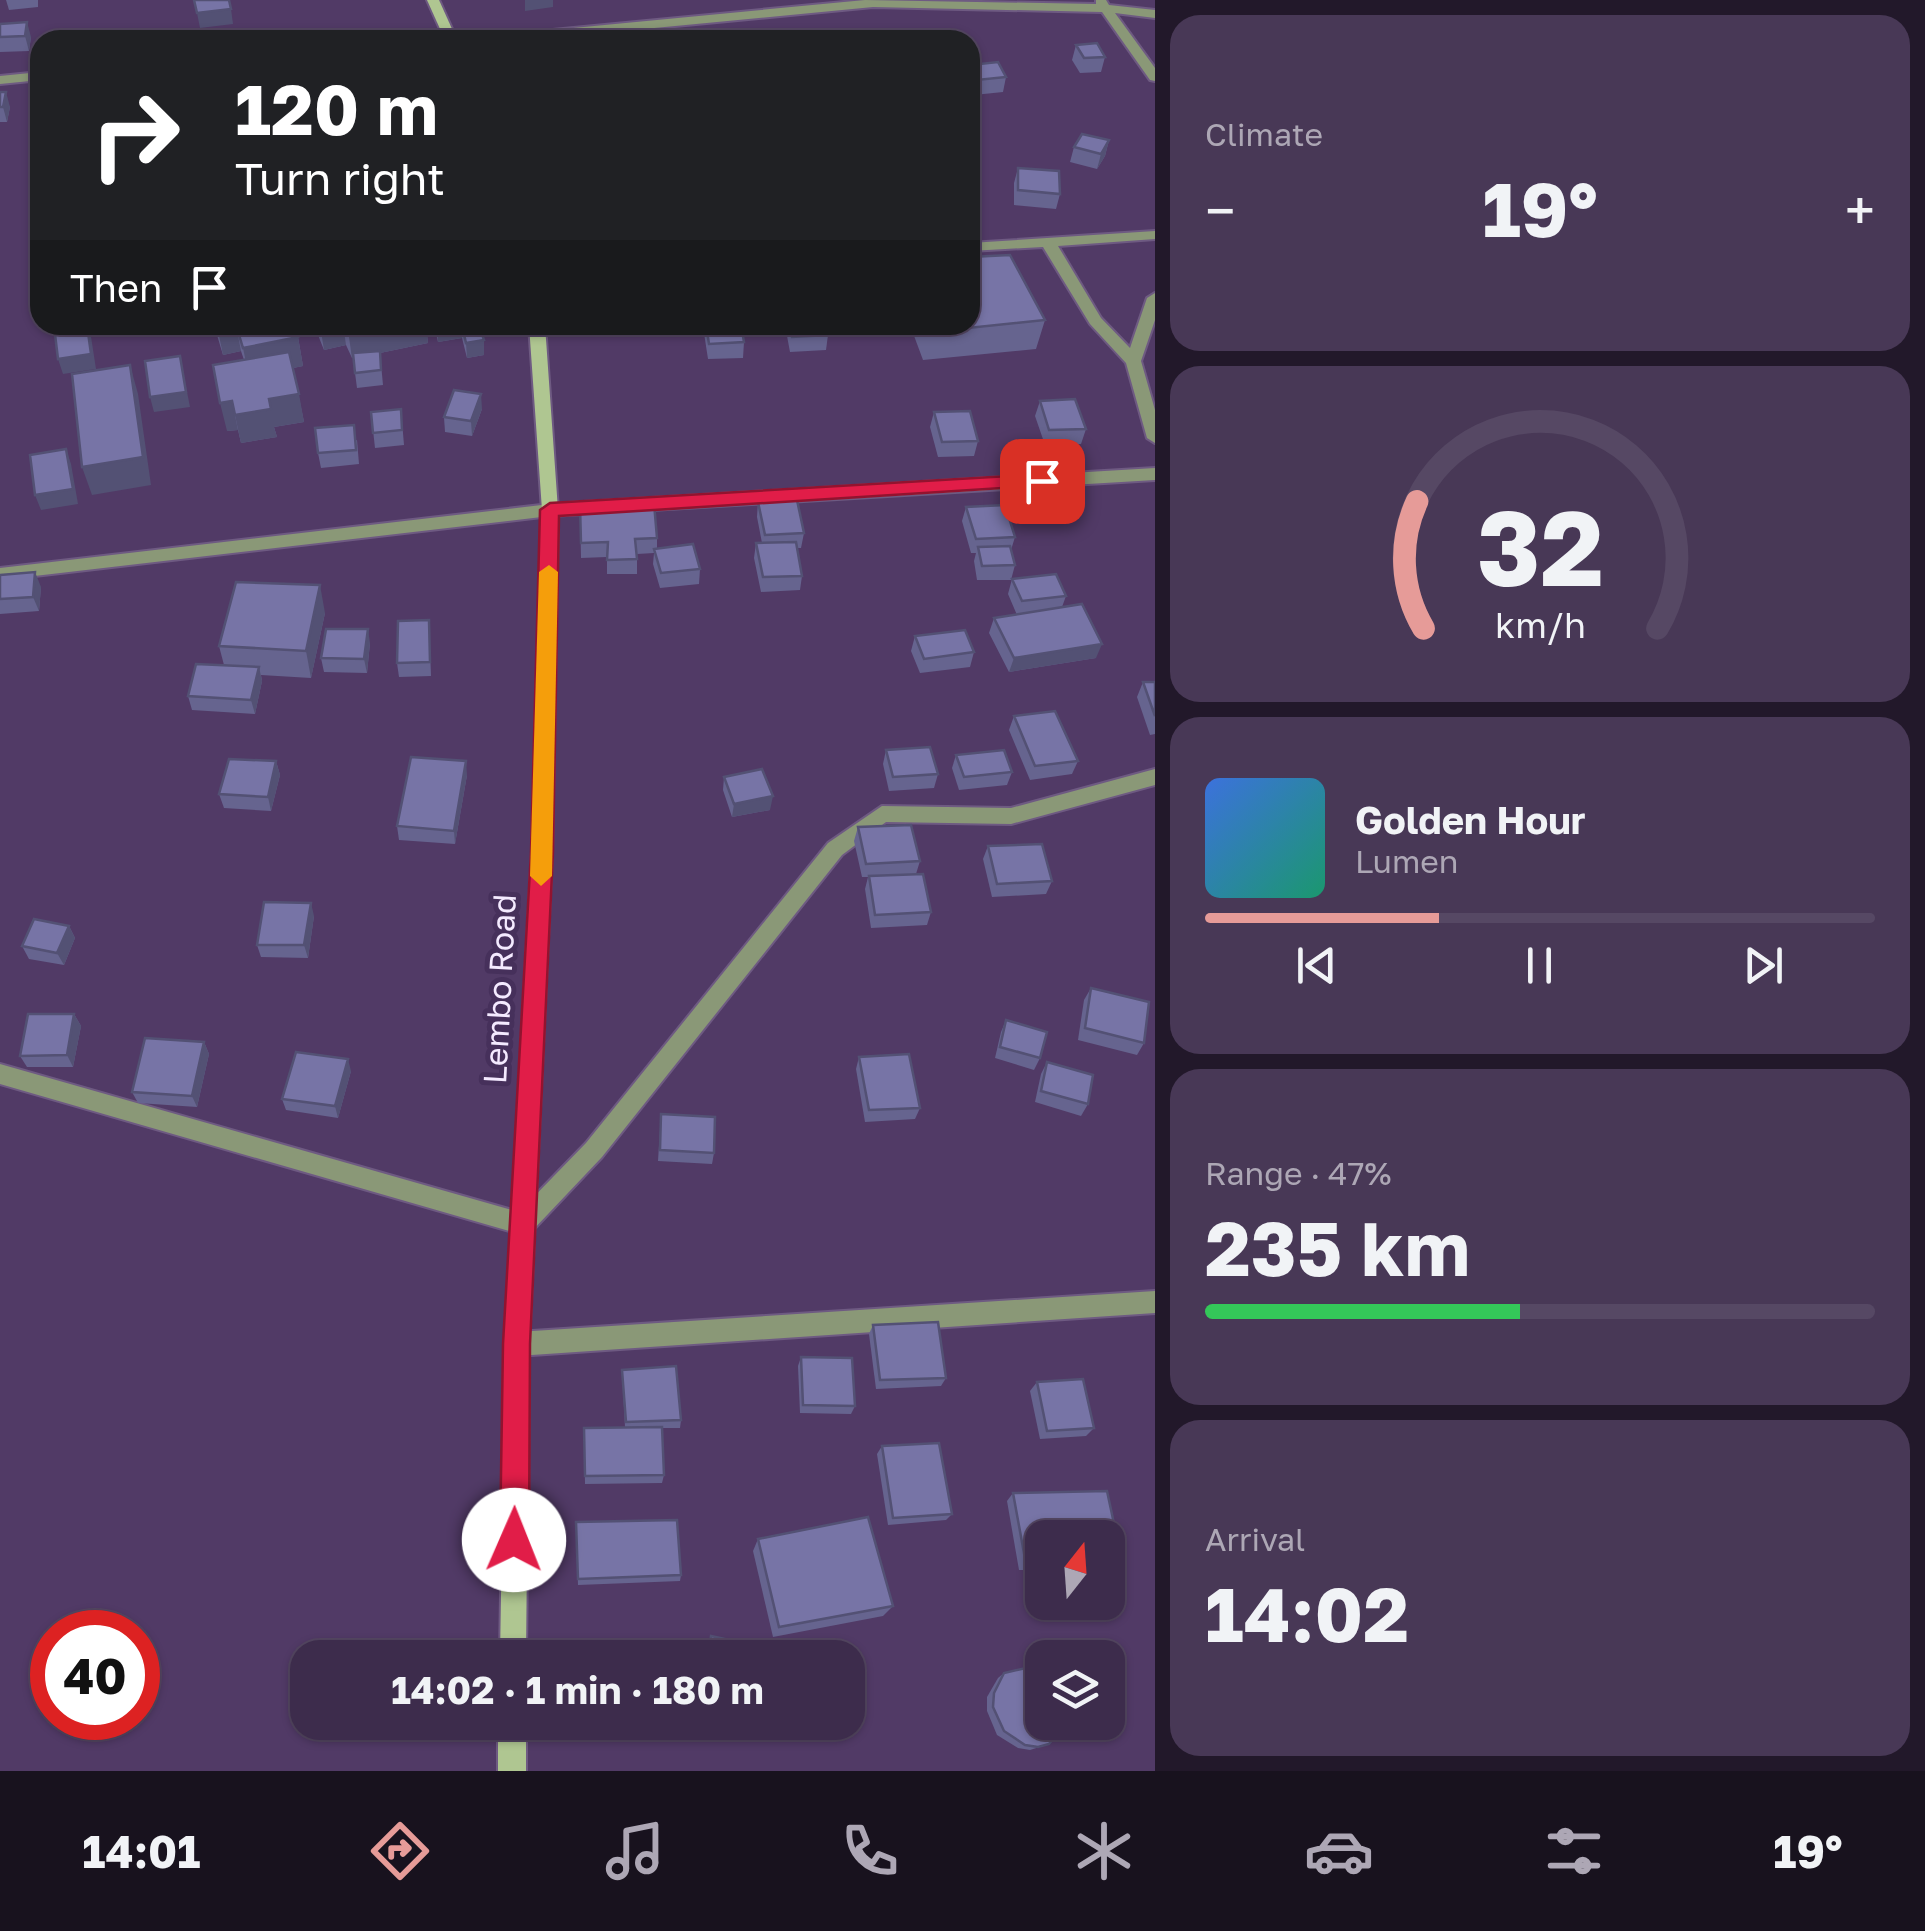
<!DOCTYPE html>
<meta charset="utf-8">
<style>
:root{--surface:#3d2c4c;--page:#483856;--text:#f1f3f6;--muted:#ada7b5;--line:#564864;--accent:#e69b98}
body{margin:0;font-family:"Golos Text",sans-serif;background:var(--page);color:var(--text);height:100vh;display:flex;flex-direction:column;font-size:38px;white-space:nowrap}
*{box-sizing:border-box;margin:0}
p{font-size:32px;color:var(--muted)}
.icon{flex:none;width:55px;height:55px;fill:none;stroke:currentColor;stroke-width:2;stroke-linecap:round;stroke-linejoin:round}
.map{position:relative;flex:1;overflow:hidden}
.side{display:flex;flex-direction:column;gap:15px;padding:15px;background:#22182a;width:770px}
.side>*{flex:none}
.guide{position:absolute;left:30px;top:30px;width:950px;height:305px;border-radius:30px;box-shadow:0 2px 8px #0004,0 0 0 2px var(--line);background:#202124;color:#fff;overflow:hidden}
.needle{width:65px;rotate:17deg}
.buttons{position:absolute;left:1025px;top:1520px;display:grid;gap:20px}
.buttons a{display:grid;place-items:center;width:100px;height:100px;border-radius:20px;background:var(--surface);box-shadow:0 2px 8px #0004,0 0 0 2px var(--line);font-size:50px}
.speed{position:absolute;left:30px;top:1610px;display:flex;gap:20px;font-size:50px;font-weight:700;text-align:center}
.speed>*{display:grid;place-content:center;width:130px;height:130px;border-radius:50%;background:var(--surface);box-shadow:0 2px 8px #0004,0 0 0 2px var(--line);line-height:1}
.speed .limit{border:15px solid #d22;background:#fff;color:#111}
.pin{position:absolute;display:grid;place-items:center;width:85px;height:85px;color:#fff;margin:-42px;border-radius:20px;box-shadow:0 5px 15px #0006}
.me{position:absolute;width:110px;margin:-55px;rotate:1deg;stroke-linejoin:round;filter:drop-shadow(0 0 8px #0008)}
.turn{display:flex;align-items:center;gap:35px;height:210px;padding:0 40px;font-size:45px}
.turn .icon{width:130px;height:130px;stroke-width:2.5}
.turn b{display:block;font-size:70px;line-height:85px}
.then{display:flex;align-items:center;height:95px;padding:0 40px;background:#0003;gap:20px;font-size:38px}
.big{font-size:75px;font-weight:700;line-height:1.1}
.side .card{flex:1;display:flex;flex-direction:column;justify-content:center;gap:15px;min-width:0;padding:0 35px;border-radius:30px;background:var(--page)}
.side .dial{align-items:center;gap:0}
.dial svg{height:260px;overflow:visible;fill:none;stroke:var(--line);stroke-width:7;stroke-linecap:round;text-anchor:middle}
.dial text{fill:var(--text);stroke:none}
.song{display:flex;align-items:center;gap:30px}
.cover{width:120px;height:120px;border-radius:15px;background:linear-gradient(135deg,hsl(220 70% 55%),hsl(160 70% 35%))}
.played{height:10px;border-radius:5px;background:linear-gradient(90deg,var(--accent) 35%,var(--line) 35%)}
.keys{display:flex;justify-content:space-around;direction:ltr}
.heat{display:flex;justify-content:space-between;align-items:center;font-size:55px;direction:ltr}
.charge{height:15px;border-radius:8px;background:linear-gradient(90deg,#34c759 47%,var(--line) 0)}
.trip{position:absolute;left:290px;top:1640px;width:575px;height:100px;border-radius:30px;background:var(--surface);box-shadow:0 2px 8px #0004,0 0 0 2px var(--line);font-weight:700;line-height:100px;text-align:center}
.dock{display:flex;height:160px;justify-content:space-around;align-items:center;background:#18121e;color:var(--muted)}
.dock .icon{width:70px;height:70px}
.dock .active{color:var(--accent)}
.dock b{font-size:45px;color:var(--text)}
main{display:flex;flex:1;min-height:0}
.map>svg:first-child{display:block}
</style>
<main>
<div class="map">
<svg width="1155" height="1771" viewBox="0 0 1155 1771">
<rect width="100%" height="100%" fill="#513a66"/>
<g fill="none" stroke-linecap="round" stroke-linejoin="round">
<g stroke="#6e5a82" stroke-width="4">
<g id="street">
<path d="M865,0l231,4v-4h10l3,5 46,5v8l-40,-5 40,55v13l-5,-1 -48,-68 -229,-5 -344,33h-46l6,-4z"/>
<path d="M40,72v8l-40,4v-8z"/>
<path d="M1155,231v8l-97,7 43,72 29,30 17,-50 8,-5v27l-14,41 14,49v33l-8,-5 -21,-75 -36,-39 -47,-77 -73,4v-8z"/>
<path d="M1155,468v12l-605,36 -550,64v-12l550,-64z"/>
<path d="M1155,769v16l-144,39 -125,-2 -44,33 -240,302 -71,75 -8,3 -523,-151v-20l519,148 67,-69 242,-300 54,-37 129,2z"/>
<path d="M1155,1291v22l-638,43 -8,-4 -4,-8 4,-8 8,-4z"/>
</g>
</g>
<g stroke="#6e5a82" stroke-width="4">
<g id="secondary">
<path d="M427,0h12l18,40h-12z"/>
<path d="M529,325h16l13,185 -6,342 -23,492 -3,314h-26l5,-314 27,-492 10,-342z"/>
<rect x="498" y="1722" width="28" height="49"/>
</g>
</g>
<use href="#street" fill="#8a9877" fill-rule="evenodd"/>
<use href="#secondary" fill="#afc691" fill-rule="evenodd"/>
</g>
<g fill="#66648f">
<path d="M6,0h32v7l-29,3z"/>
<path d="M0,24l31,13 -2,14 -29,1z"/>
<path d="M1076,45l29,12 -4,15 -21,1 -8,-13z"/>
<path d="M970,65l36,12 -3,15 -29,3 -4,-6z"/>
<path d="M0,92l10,15 -3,15h-7z"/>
<path d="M1109,140l-4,16 -8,13 -27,-7 4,-15z"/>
<path d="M1018,168l42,26 -4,15 -42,-4v-22z"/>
<path d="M1045,320l-9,29 -113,11 -13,-35h60z"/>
<path d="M214,325h80l4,12 5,29 -10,2 11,54 -30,5 3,10 -36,6 -3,-13 -11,1 17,-71 -3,-9 -18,4z"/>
<path d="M314,325h112l2,18 -48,10 3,32 -26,3 -4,-30h-1l-6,-13 -22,5z"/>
<path d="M434,325h45l5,30 -17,3 -5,-20 -24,4z"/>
<path d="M704,325h37l3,17 -1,16 -35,1 -4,-26z"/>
<path d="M785,325h41l2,10 -2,15 -36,2z"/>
<path d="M1040,401l46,28 -5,15 -36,1 -10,-29z"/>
<path d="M401,409l3,36 -29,3 -4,-36z"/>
<path d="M482,409l-10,27 -27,-4 -1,-15z"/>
<path d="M934,412l44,29 -4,15 -36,1 -8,-30z"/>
<path d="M357,440l2,24 -38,4 -3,-15z"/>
<path d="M758,502l46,31 -3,15h-4l5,28 -2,14 -39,2 -7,-34 2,-15h6l-5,-26z"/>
<path d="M580,505l77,33v11l43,20 -1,15 -39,4 -7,-24 1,-11 -17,1v20h-30v-17l-26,1z"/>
<path d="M966,507l49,30 -4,13 4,15 -4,15h-34l-3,-19 2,-8h-5l-9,-32z"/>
<path d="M0,575l41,12 -2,24 -39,3z"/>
<path d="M1012,579l54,17 -4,11 34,51 -87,14 -20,-39 5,-15 23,-3 -9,-21z"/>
<path d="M325,613l-14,65 -50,-3 1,6 -7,33 -63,-4 -4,-14 36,-31 -5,-19z"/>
<path d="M429,620l2,56 -32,1 -2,-14z"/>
<path d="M915,636l59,16 -4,15 -50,6 -9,-22z"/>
<path d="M370,643l-3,30 -43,-1 -3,-14z"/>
<path d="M1143,682h12v52l-5,1 -13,-38z"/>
<path d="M1014,716l64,45 -6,13 -42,6 -21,-50z"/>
<path d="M886,750l52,24 -4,14 -45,3 -6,-27z"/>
<path d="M956,755l56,17 -5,13 -48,5 -7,-22z"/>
<path d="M276,761l4,14 -9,36 -47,-3 -5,-14z"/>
<path d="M467,775l-12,69 -56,-4 -2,-14z"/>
<path d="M724,777l46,33 -38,7 -9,-27z"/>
<path d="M858,827l62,34 -4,13 15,38 -4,13 -56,3 -6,-39 3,-12h-6l-8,-36z"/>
<path d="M988,846l64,35 -6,13 -54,3 -9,-38z"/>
<path d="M314,916l-6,42 -47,-1 -4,-12z"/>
<path d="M69,926l6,12 -11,27 -35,-6 -7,-13z"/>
<path d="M1091,988l53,55 -7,12 -59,-15 6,-40z"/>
<path d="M74,1014l7,12 -8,41h-46l-7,-11z"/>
<path d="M1006,1020l34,38 -6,12 -39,-12 6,-26z"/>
<path d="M204,1042l5,12 -12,53 -59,-4 -6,-11z"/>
<path d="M859,1057l61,51 -5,11 -50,3 -9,-53z"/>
<path d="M1047,1062l41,42 -7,12 -46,-14 6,-28z"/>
<path d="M351,1071l-13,47 -52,-8 -4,-11z"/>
<path d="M661,1114l53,39 -2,11 -54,-3z"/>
<path d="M873,1325l73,53 -5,8 -65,3 -7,-55z"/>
<path d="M801,1357l54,49 -4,8 -51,-1 -2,-47z"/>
<path d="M622,1370l59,50 -1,8h-18l2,47 -2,8 -77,1 -1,-56 41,-1z"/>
<path d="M1037,1382l57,46 -8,8 -46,3 -10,-48z"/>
<path d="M882,1446l70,68 -6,6 -58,5 -11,-71z"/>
<path d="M1107,1491l15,70 -9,7h-5v-30h-66v32h-23l-12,-69 6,-8z"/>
<path d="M576,1522l105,53 -1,6 -102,4z"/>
<path d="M758,1539l135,67 -10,10 -110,21 -20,-86z"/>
<path d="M1004,1673l45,71 -19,6 -12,-2 -21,-13 -10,-24v-14l11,-19z"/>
</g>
<g fill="#535174">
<path d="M525,0h28v7l-28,4z"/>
<path d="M231,9l2,15 -33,4 -3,-15z"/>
<path d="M27,22l4,15 -2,14 -4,-15z"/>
<path d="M6,92l4,15 -3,15 -4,-15z"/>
<path d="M1109,140l-4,16 -8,13 4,-15z"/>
<path d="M87,325l4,12 5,32 -33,5 -5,-15z"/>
<path d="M223,325h13l5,26 -18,4 -6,-29z"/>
<path d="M320,325h23l3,20 -22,5z"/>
<path d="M372,325h54l2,18 -48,10 3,32 -3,-32 -28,5 -4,-28z"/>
<path d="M446,325h27l-11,1v12l-24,4 -1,-16z"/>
<path d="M298,337l5,29 -54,11 -6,-29z"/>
<path d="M484,340v15l-17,3 -1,-15z"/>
<path d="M180,356l10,51 -36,5 -4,-15z"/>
<path d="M130,365l8,29 13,91 -59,10 -10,-28z"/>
<path d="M299,394l5,28 -30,5 3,10 -36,6 -6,-28 34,-16z"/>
<path d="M481,394l1,15 -10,27 -1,-15z"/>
<path d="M232,401l6,29 -11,1 -7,-28z"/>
<path d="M66,449l5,15 7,40 -37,6 -6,-15z"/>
<path d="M35,572l6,15 -2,24 -6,-14z"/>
<path d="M320,585l5,28 -14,65 -5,-27z"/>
<path d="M368,629l2,14 -3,30 -3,-14z"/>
<path d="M1102,644l-6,14 -87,14 5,-14z"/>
<path d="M259,667l3,14 -7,33 -4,-14z"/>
<path d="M276,761l4,14 -9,36 -3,-14z"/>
<path d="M466,761l1,14 -12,69 -1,-13z"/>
<path d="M773,796l-3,14 -38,7 2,-13z"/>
<path d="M311,903l3,13 -6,42 -4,-13z"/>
<path d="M69,926l6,12 -11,27 -7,-12z"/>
<path d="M74,1014l7,12 -8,41 -6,-12z"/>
<path d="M204,1042l5,12 -12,53 -5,-11z"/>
<path d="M348,1059l3,12 -13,47 -3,-12z"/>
</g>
<g fill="#7774a6" stroke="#535174" stroke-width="2.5">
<path d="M194,0h35l2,9 -34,4z"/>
<path d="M27,22l-2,14 -25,1v-13z"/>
<path d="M891,34l3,6h-38l-2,-3z"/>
<path d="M649,37l1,3h-31z"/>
<path d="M1097,43l8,14 -21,1 -8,-13z"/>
<path d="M998,62l8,15 -29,3 -7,-12v-3z"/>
<path d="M0,92h6l-3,15h-3z"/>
<path d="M1082,134l27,6 -8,14 -27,-7z"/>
<path d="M1018,168l41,3 1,23 -42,-4z"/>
<path d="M970,182h4l-2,21h-2z"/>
<path d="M1010,255l35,65 -115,12 -3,-7h43v-68z"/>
<path d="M65,325h22l4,29 -33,5 -4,-33z"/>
<path d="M236,325h58l4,12 -55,11z"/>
<path d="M346,325h26l-24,5z"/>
<path d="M479,325l5,15 -18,3 -4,-17z"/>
<path d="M706,325h35l3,17 -35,2z"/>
<path d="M790,325h36l2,10 -36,2z"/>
<path d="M380,351l1,19 -26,3 -2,-20z"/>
<path d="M289,352l10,42 -30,5 2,10 -36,6 -3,-14 -12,2 -7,-38z"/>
<path d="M180,356l6,36 -36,5 -5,-36z"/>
<path d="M130,365l13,92 -61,10 -10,-93z"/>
<path d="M454,390l27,4 -10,27 -27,-4z"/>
<path d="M1075,399l11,30 -37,1 -9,-29z"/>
<path d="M401,409l1,21 -29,3 -2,-21z"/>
<path d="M970,411l8,30 -36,1 -8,-30z"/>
<path d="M354,425l2,25 -38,3 -3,-25z"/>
<path d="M66,449l7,40 -38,6 -5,-40z"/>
<path d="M797,500l7,33 -39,2 -7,-33z"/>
<path d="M654,503l3,35 -22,1 2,20 -30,1 1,-18 -27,1 -1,-38z"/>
<path d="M1005,505l10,32 -39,2 -10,-32z"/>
<path d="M796,542l6,34 -39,1 -7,-34z"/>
<path d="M693,544l7,25 -39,4 -7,-24z"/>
<path d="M1010,546l5,19 -33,1 -4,-19z"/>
<path d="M35,572l-2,25 -33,2v-24z"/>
<path d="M1056,574l10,22 -44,5 -10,-22z"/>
<path d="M236,582l84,3 -14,66 -87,-5z"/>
<path d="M1082,604l20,40 -88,14 -20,-40z"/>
<path d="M429,620l1,42 -33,1 1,-42z"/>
<path d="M326,629h42l-4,30 -43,-1z"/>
<path d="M965,630l9,22 -50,7 -9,-23z"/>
<path d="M196,664l63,3 -8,33 -63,-4z"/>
<path d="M1143,682h12v34z"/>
<path d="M1055,711l23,50 -43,5 -21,-50z"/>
<path d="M930,747l8,27 -45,3 -7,-27z"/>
<path d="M1004,750l8,22 -48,5 -8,-22z"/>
<path d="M411,757l55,4 -12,70 -57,-5z"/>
<path d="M229,759l47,2 -8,36 -49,-3z"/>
<path d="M762,769l11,27 -39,8 -10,-27z"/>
<path d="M911,825l9,36 -54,3 -8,-37z"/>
<path d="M1042,844l10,37 -55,3 -9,-38z"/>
<path d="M923,874l8,38 -56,3 -6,-39z"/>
<path d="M264,902l47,1 -7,42h-47z"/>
<path d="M34,919l35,7 -12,27 -35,-7z"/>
<path d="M1091,988l58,14 -5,41 -59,-15z"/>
<path d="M28,1014h46l-7,41 -47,1z"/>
<path d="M1006,1020l41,12 -7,26 -40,-11z"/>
<path d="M145,1038l59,4 -12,54 -60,-4z"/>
<path d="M296,1052l52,7 -13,47 -53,-7z"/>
<path d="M909,1054l11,54 -51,2 -10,-53z"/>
<path d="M1047,1062l46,13 -5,29 -47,-13z"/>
<path d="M661,1114l54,3 -1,36 -54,-3z"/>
<path d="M938,1322l8,56 -66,2 -7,-55z"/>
<path d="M801,1357l51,1 3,48 -52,-1z"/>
<path d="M676,1366l5,54 -55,2 -4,-52z"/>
<path d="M1083,1379l11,49 -47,3 -10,-49z"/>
<path d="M662,1427l2,48 -79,1 -1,-48z"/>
<path d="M939,1443l13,71 -59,4 -11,-72z"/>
<path d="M1107,1491l15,70 -14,1v-24h-66v26h-16l-13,-71z"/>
<path d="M868,1517l25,89 -114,21 -21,-88z"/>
<path d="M677,1520l4,55 -103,4 -2,-57z"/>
<path d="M711,1636l60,13 -1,9h-62z"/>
<path d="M1026,1668l16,7v47h22v3l-15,19 -11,3 -13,-2 -21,-14 -11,-24 1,-14 10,-20z"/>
</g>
<path fill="#e11d48" stroke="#92132f" stroke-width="2.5" d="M1042,474l6,2v9l-489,31 -6,336 -23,492 -1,196 -4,10 -11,4 -10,-4 -4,-10 3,-196 28,-492 9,-342 10,-7z"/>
<path fill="#f59e0b" d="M549,565l9,7 -6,304 -11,10 -11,-10 9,-304z"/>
<g text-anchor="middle" stroke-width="10" stroke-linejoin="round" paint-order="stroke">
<g font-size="32" fill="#f4eaff" stroke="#46305b">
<text transform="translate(500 989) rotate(-87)" y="11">Lembo Road</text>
</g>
</g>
</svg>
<div class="buttons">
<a><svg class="needle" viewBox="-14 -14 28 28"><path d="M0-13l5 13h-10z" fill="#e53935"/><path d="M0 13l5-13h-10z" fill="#ada7b5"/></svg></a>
<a><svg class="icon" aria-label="layers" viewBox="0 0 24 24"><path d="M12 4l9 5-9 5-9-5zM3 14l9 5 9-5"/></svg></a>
</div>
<div class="speed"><div class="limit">40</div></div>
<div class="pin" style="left:1042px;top:481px;background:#d93025"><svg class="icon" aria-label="arrive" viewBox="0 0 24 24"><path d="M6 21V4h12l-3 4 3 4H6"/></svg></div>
<svg class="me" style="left:514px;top:1540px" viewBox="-20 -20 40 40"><circle r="19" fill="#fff"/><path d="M0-13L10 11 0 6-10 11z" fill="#e11d48"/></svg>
<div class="trip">14:02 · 1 min · 180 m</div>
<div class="guide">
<div class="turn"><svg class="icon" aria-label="right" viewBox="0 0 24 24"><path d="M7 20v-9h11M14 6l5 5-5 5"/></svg><div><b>120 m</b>Turn right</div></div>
<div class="then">Then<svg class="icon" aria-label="arrive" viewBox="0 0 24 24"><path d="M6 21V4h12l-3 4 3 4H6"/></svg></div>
</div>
</div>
<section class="side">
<div class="card"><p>Climate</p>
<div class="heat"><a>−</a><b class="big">19°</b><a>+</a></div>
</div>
<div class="card dial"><svg viewBox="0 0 100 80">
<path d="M14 69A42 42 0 1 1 86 69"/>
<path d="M14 69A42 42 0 0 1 12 30" stroke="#e69b98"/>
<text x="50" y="56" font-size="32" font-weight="700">32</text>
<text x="50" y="72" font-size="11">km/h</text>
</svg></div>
<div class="card">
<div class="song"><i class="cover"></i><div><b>Golden Hour</b><p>Lumen</p></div></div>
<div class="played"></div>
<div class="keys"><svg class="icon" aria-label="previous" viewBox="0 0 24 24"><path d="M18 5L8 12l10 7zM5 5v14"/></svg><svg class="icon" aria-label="pause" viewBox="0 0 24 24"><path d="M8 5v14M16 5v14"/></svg><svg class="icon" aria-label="next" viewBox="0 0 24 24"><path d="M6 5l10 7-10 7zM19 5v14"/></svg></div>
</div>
<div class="card"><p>Range · 47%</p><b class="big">235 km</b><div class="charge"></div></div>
<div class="card"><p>Arrival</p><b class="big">14:02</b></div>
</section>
</main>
<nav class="dock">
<b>14:01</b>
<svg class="icon active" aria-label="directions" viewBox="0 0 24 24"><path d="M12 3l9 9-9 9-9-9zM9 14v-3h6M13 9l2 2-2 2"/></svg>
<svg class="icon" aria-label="music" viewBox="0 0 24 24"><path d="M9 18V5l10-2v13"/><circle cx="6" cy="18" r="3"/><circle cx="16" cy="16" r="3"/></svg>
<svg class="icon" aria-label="phone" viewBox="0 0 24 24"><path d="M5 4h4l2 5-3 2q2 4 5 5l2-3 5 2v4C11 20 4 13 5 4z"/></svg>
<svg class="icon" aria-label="climate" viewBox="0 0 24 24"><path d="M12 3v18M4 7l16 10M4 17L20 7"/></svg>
<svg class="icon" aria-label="car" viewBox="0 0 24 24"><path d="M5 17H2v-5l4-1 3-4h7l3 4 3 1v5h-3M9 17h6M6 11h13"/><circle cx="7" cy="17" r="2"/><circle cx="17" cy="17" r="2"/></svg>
<svg class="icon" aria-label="filters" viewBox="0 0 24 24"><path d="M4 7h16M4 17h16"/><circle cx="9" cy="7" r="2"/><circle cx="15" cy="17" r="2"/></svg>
<b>19°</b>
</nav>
